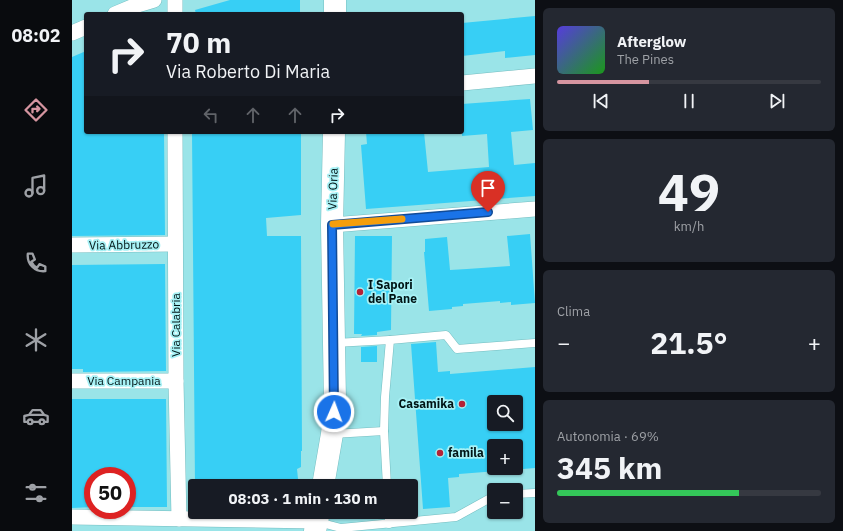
<!DOCTYPE html>
<html lang="it">
<meta charset="utf-8">
<style>
:root{--surface:#171b24;--page:#242831;--text:#f1f3f6;--muted:#9ea1a6;--line:#363941;--accent:#d695a0}
body{margin:0;font-family:"IBM Plex Sans",sans-serif;background:var(--page);color:var(--text);height:100vh;display:flex;flex-direction:column;font-size:15px;white-space:nowrap}
*{box-sizing:border-box;margin:0}
p{font-size:13px;color:var(--muted)}
.icon{flex:none;width:22px;height:22px;fill:none;stroke:currentColor;stroke-width:2;stroke-linecap:round;stroke-linejoin:round}
.map{position:relative;flex:1;overflow:hidden}
.panel{display:flex;flex-direction:column;gap:8px;padding:8px;background:#0d0f14;width:308px}
.panel>*{flex:none}
.hud{position:absolute;left:12px;top:12px;width:380px;height:122px;border-radius:4px;box-shadow:0 1px 3px #0004;background:#171b24;color:var(--text);overflow:hidden}
.buttons{position:absolute;left:415px;top:395px;display:grid;gap:8px}
.buttons a{display:grid;place-items:center;width:36px;height:36px;border-radius:4px;background:var(--surface);box-shadow:0 1px 3px #0004;font-size:20px}
.speed{position:absolute;left:12px;top:467px;display:flex;gap:8px;font-size:20px;font-weight:700;text-align:center}
.speed>*{display:grid;place-content:center;width:52px;height:52px;border-radius:50%;background:var(--surface);box-shadow:0 1px 3px #0004;line-height:1}
.speed .limit{border:6px solid #d22;background:#fff;color:#111}
.pin{position:absolute;display:grid;place-items:center;width:34px;height:34px;color:#fff;margin:-41px -17px;border-radius:50% 50% 50% 0;rotate:-45deg;box-shadow:0 0 4px #0007}
.pin .icon{rotate:45deg}
.me{position:absolute;width:44px;margin:-22px;rotate:2deg;stroke-linejoin:round;filter:drop-shadow(0 0 3px #0008)}
.turn{display:flex;align-items:center;gap:14px;height:84px;padding:0 16px;font-size:18px}
.turn .icon{width:52px;height:52px;stroke-width:2.5}
.turn b{display:block;font-size:28px;line-height:34px}
.lanes{display:flex;align-items:center;height:38px;padding:0 16px;background:#0003;justify-content:center;gap:20px;direction:ltr}
.lanes .off{opacity:.35}
.big{font-size:30px;font-weight:700;line-height:1.1}
.panel .tile{flex:1;display:flex;flex-direction:column;justify-content:center;gap:6px;min-width:0;padding:0 14px;border-radius:6px;background:var(--page)}
.panel .dial{align-items:center;gap:0}
.dial b{font-size:52px;line-height:1}
.song{display:flex;align-items:center;gap:12px}
.cover{width:48px;height:48px;border-radius:6px;background:linear-gradient(135deg,hsl(250 70% 55%),hsl(120 70% 35%))}
.played{height:4px;border-radius:2px;background:linear-gradient(90deg,var(--accent) 35%,var(--line) 35%)}
.keys{display:flex;justify-content:space-around;direction:ltr}
.heat{display:flex;justify-content:space-between;align-items:center;font-size:22px;direction:ltr}
.charge{height:6px;border-radius:3px;background:linear-gradient(90deg,#34c759 69%,var(--line) 0)}
.trip{position:absolute;left:116px;top:479px;width:230px;height:40px;border-radius:4px;background:var(--surface);box-shadow:0 1px 3px #0004;font-weight:700;line-height:40px;text-align:center}
main{display:flex;flex:1;min-height:0}
.menu{display:flex;flex-direction:column;width:72px;justify-content:space-around;align-items:center;background:#090b0e;color:var(--muted)}
.menu .icon{width:28px;height:28px}
.menu .active{color:var(--accent)}
.menu b{font-size:18px;color:var(--text)}
.map>svg:first-child{display:block}
</style>
<main>
<nav class="menu">
<b>08:02</b>
<svg class="icon active" aria-label="directions" viewBox="0 0 24 24"><path d="M12 3l9 9-9 9-9-9zM9 14v-3h6M13 9l2 2-2 2"/></svg>
<svg class="icon" aria-label="music" viewBox="0 0 24 24"><path d="M9 18V5l10-2v13"/><circle cx="6" cy="18" r="3"/><circle cx="16" cy="16" r="3"/></svg>
<svg class="icon" aria-label="phone" viewBox="0 0 24 24"><path d="M5 4h4l2 5-3 2q2 4 5 5l2-3 5 2v4C11 20 4 13 5 4z"/></svg>
<svg class="icon" aria-label="climate" viewBox="0 0 24 24"><path d="M12 3v18M4 7l16 10M4 17L20 7"/></svg>
<svg class="icon" aria-label="car" viewBox="0 0 24 24"><path d="M5 17H2v-5l4-1 3-4h7l3 4 3 1v5h-3M9 17h6M6 11h13"/><circle cx="7" cy="17" r="2"/><circle cx="17" cy="17" r="2"/></svg>
<svg class="icon" aria-label="filters" viewBox="0 0 24 24"><path d="M4 7h16M4 17h16"/><circle cx="9" cy="7" r="2"/><circle cx="15" cy="17" r="2"/></svg>
</nav>
<div class="map">
<svg width="463" height="531" viewBox="0 0 463 531">
<rect width="100%" height="100%" fill="#9ae4e8"/>
<g fill="#37cff5" fill-rule="evenodd">
<path d="M158,0h70v14h-104l-1,-4z"/>
<path d="M463,16v39l-30,3v-7l-43,5v-33z"/>
<path d="M14,51v81h78l1,103 -93,1v-179z"/>
<path d="M458,99l3,31 -22,2 3,33 21,-2v33l-169,13 -5,-64 6,-1 -1,-12h58l4,40 61,-5 -2,-33 -25,2v-32z"/>
<path d="M120,132h109v83l-35,3 1,18h34l1,215h-1v16l-4,2 1,10 -2,7h-101z"/>
<path d="M458,234l5,69 -24,2v-3l-11,1v-2l-37,3v2l-11,1v2l-23,2 -5,-59h1v-13l22,-2 3,33 17,-1 43,-3 -3,-30z"/>
<path d="M283,236h37l-1,94 -14,2v3l-16,1 1,-2h-8z"/>
<path d="M93,264l1,107 -83,1v-3h-11v-104z"/>
<path d="M364,342l2,30 12,-1v3l85,-7v101l-76,6v3l-11,1 2,29 -27,2 -12,-165zM422,402h22v22h-22zM422,446h22v22h-22z"/>
<path d="M305,346v16h-16v-15z"/>
<path d="M0,399h94l1,108h-40v-31h-34v31l-21,1z"/>
</g>
<g fill="none" stroke-linecap="round" stroke-linejoin="round">
<g stroke="#74bdc0" stroke-width="9">
<g id="lane">
<path d="M263,343l55,-3"/>
<path d="M312,431l3,55"/>
<path d="M261,434l51,-3 1,-34 5,-57 56,-5 11,14 78,-6"/>
<path d="M444,494l19,-1"/>
<path d="M317,512v12"/>
<path d="M246,522l23,6 115,-11 38,-21"/>
</g>
</g>
<g stroke="#74bdc0" stroke-width="16">
<g id="street">
<path d="M103,0v14"/>
<path d="M43,14l19,-8 20,-6"/>
<path d="M0,33l14,-6"/>
<path d="M390,83l73,-7"/>
<path d="M103,132l1,249 3,138"/>
<path d="M260,225l203,-16"/>
<path d="M0,245l103,-1"/>
<path d="M0,381h104"/>
<path d="M0,517l245,4"/>
</g>
</g>
<g stroke="#74bdc0" stroke-width="23">
<g id="secondary">
<path d="M263,0v14"/>
<path d="M251,486l9,-52 3,-32 -3,-177 2,-93"/>
<path d="M243,531l4,-19"/>
</g>
</g>
<use href="#lane" stroke="#fff" stroke-width="8"/>
<use href="#street" stroke="#fff" stroke-width="15"/>
<use href="#secondary" stroke="#fff" stroke-width="22"/>
</g>
<g fill="none" stroke-linecap="round" stroke-linejoin="round">
<g stroke="#114b97" stroke-width="10">
<path id="route" d="M262,412l-2,-187 156,-13"/>
</g>
<use href="#route" stroke="#1a73e8" stroke-width="7"/>
<path stroke="#f59e0b" stroke-width="7" d="M261,224l69,-5"/>
</g>
<g fill="#b42237" stroke="#a7f1f5" stroke-width="1.5">
<circle cx="288" cy="292" r="4"/>
<circle cx="390" cy="404" r="4"/>
<circle cx="368" cy="453" r="4"/>
</g>
<g text-anchor="middle" stroke-width="3.5" stroke-linejoin="round" paint-order="stroke">
<g font-size="12" fill="#001415" stroke="#a7f1f5">
<text transform="translate(261 189) rotate(-88)" y="4">Via Oria</text>
<text transform="translate(52 245) rotate(-1)" y="4">Via Abbruzzo</text>
<text transform="translate(104 325) rotate(-90)" y="4">Via Calabria</text>
<text x="52" y="385">Via Campania</text>
</g>
<g font-size="12" font-weight="bold" fill="#001415" stroke="#a7f1f5" text-anchor="start">
<text x="296" y="289">I Sapori<tspan x="296" dy="14">del Pane</tspan></text>
<text x="382" y="408" text-anchor="end">Casamika</text>
<text x="376" y="457">famila</text>
</g>
</g>
</svg>
<div class="buttons">
<a><svg class="icon" aria-label="search" viewBox="0 0 24 24"><circle cx="10" cy="10" r="6"/><path d="M15 15l6 6"/></svg></a>
<a>+</a>
<a>−</a>
</div>
<div class="speed"><div class="limit">50</div></div>
<div class="pin" style="left:416px;top:212px;background:#d93025"><svg class="icon" aria-label="arrive" viewBox="0 0 24 24"><path d="M6 21V4h12l-3 4 3 4H6"/></svg></div>
<svg class="me" style="left:262px;top:412px" viewBox="-20 -20 40 40"><circle r="17" fill="#1a73e8" stroke="#fff" stroke-width="3"/><path d="M0-11L8 9 0 5-8 9z" fill="#fff"/></svg>
<div class="trip">08:03 · 1 min · 130 m</div>
<div class="hud">
<div class="turn"><svg class="icon" aria-label="right" viewBox="0 0 24 24"><path d="M7 20v-9h11M14 6l5 5-5 5"/></svg><div><b>70 m</b>Via Roberto Di Maria</div></div>
<div class="lanes"><svg class="icon off" aria-label="left" viewBox="0 0 24 24"><path d="M17 20v-9H6M10 6l-5 5 5 5"/></svg><svg class="icon off" aria-label="ahead" viewBox="0 0 24 24"><path d="M12 20V5M6 11l6-6 6 6"/></svg><svg class="icon off" aria-label="ahead" viewBox="0 0 24 24"><path d="M12 20V5M6 11l6-6 6 6"/></svg><svg class="icon" aria-label="right" viewBox="0 0 24 24"><path d="M7 20v-9h11M14 6l5 5-5 5"/></svg></div>
</div>
</div>
<section class="panel">
<div class="tile">
<div class="song"><i class="cover"></i><div><b>Afterglow</b><p>The Pines</p></div></div>
<div class="played"></div>
<div class="keys"><svg class="icon" aria-label="previous" viewBox="0 0 24 24"><path d="M18 5L8 12l10 7zM5 5v14"/></svg><svg class="icon" aria-label="pause" viewBox="0 0 24 24"><path d="M8 5v14M16 5v14"/></svg><svg class="icon" aria-label="next" viewBox="0 0 24 24"><path d="M6 5l10 7-10 7zM19 5v14"/></svg></div>
</div>
<div class="tile dial"><b>49</b><p>km/h</p></div>
<div class="tile"><p>Clima</p>
<div class="heat"><a>−</a><b class="big">21.5°</b><a>+</a></div>
</div>
<div class="tile"><p>Autonomia · 69%</p><b class="big">345 km</b><div class="charge"></div></div>
</section>
</main>
